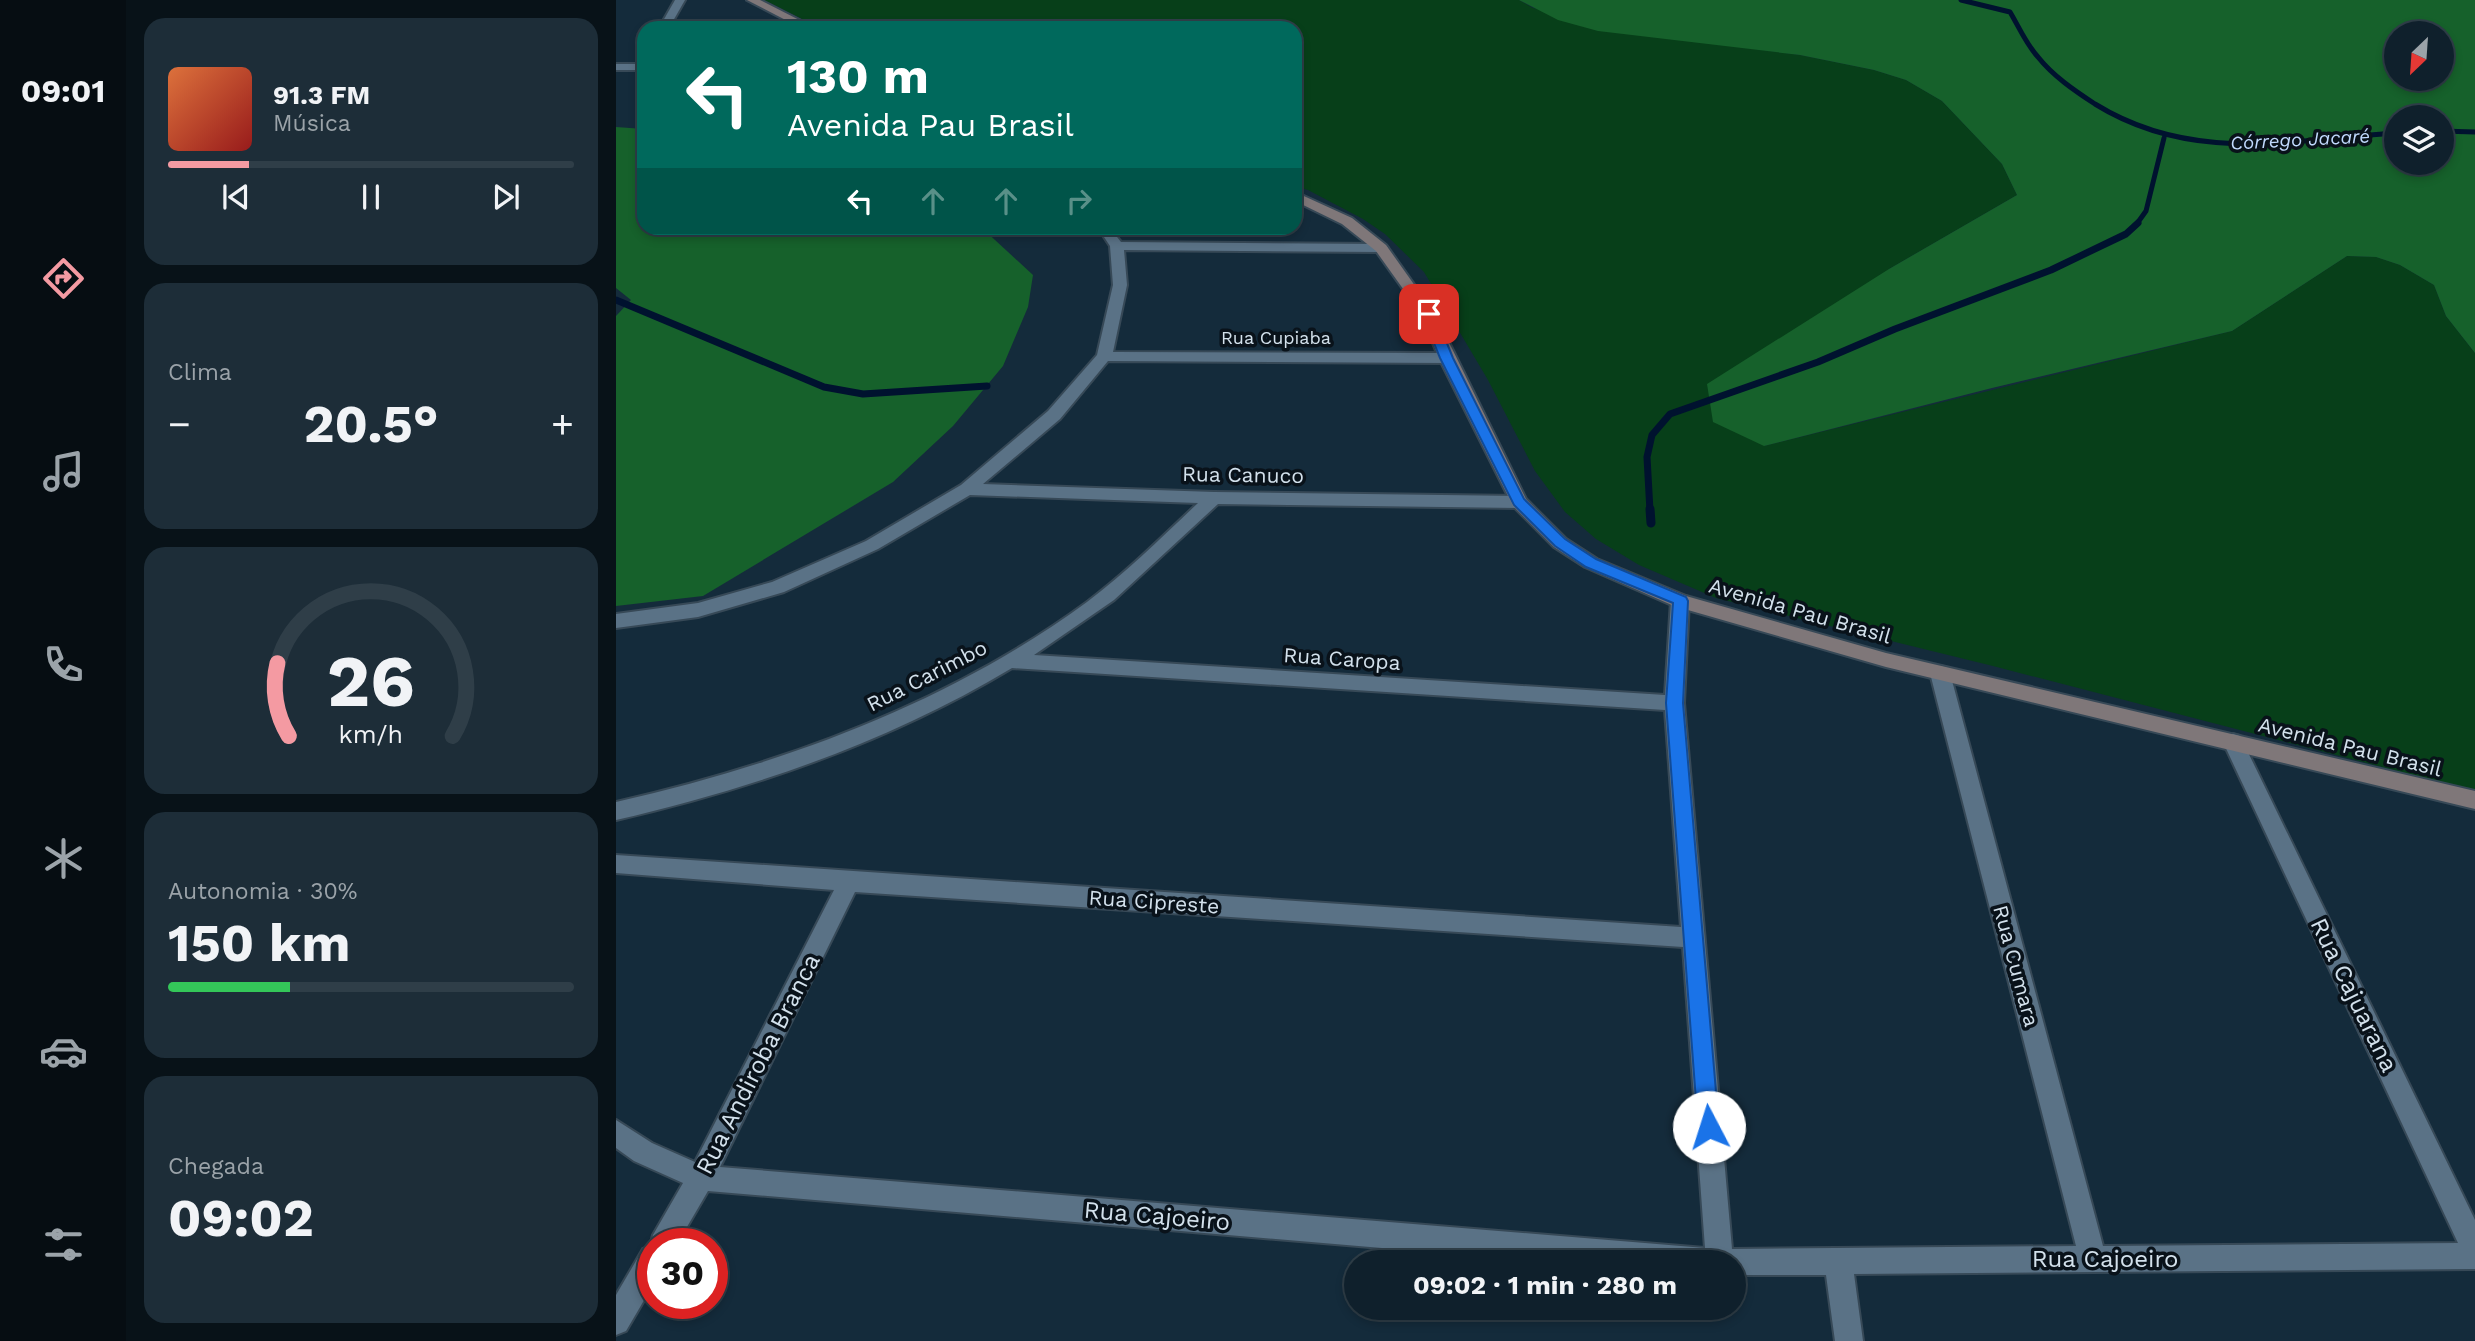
<!DOCTYPE html>
<html lang="pt">
<meta charset="utf-8">
<style>
:root{--surface:#0f202c;--page:#1d2d38;--text:#f1f3f6;--muted:#9ba3a9;--line:#2f3e48;--accent:#f49aa2}
body{margin:0;font-family:"Work Sans",sans-serif;background:var(--page);color:var(--text);height:100vh;display:flex;flex-direction:column;font-size:26px;white-space:nowrap}
*{box-sizing:border-box;margin:0}
p{font-size:23px;color:var(--muted)}
.icon{flex:none;width:38px;height:38px;fill:none;stroke:currentColor;stroke-width:2;stroke-linecap:round;stroke-linejoin:round}
.map{position:relative;flex:1;overflow:hidden}
.side{display:flex;flex-direction:column;gap:18px;padding:18px;background:#081218;width:490px}
.side>*{flex:none}
.guide{position:absolute;left:21px;top:21px;width:665px;height:214px;border-radius:21px;box-shadow:0 4px 10px #0003,0 0 0 2px var(--line);background:#00695c;color:#fff;overflow:hidden}
.needle{width:46px;rotate:205deg}
.fabs{position:absolute;left:1768px;top:21px;display:grid;gap:14px}
.fabs a{display:grid;place-items:center;width:70px;height:70px;border-radius:50%;background:var(--surface);box-shadow:0 4px 10px #0003,0 0 0 2px var(--line);font-size:35px}
.speed{position:absolute;left:21px;top:1228px;display:flex;gap:14px;font-size:35px;font-weight:700;text-align:center}
.speed>*{display:grid;place-content:center;width:91px;height:91px;border-radius:50%;background:var(--surface);box-shadow:0 4px 10px #0003,0 0 0 2px var(--line);line-height:1}
.speed .limit{border:10px solid #d22;background:#fff;color:#111}
.pin{position:absolute;display:grid;place-items:center;width:60px;height:60px;color:#fff;margin:-30px;border-radius:14px;box-shadow:0 4px 10px #0006}
.me{position:absolute;width:77px;margin:-38px;rotate:355deg;stroke-linejoin:round;filter:drop-shadow(0 0 5px #0008)}
.turn{display:flex;align-items:center;gap:24px;height:147px;padding:0 35px;font-size:32px}
.turn .icon{width:91px;height:91px;stroke-width:2.5}
.turn b{display:block;font-size:49px;line-height:60px}
.lanes{display:flex;align-items:center;height:66px;padding:0 35px;background:#0003;justify-content:center;gap:35px;direction:ltr}
.lanes .off{opacity:.35}
.big{font-size:52px;font-weight:700;line-height:1.1}
.side .tile{flex:1;display:flex;flex-direction:column;justify-content:center;gap:10px;min-width:0;padding:0 24px;border-radius:21px;background:var(--page)}
.side .dial{align-items:center;gap:0}
.dial svg{height:182px;overflow:visible;fill:none;stroke:var(--line);stroke-width:7;stroke-linecap:round;text-anchor:middle}
.dial text{fill:var(--text);stroke:none}
.song{display:flex;align-items:center;gap:21px}
.cover{width:84px;height:84px;border-radius:10px;background:linear-gradient(135deg,hsl(20 70% 55%),hsl(0 70% 35%))}
.played{height:7px;border-radius:4px;background:linear-gradient(90deg,var(--accent) 20%,var(--line) 20%)}
.keys{display:flex;justify-content:space-around;direction:ltr}
.heat{display:flex;justify-content:space-between;align-items:center;font-size:38px;direction:ltr}
.charge{height:10px;border-radius:5px;background:linear-gradient(90deg,#34c759 30%,var(--line) 0)}
.trip{position:absolute;left:728px;top:1250px;width:402px;height:70px;border-radius:35px;background:var(--surface);box-shadow:0 4px 10px #0003,0 0 0 2px var(--line);font-weight:700;line-height:70px;text-align:center}
main{display:flex;flex:1;min-height:0}
.menu{display:flex;flex-direction:column;width:126px;justify-content:space-around;align-items:center;background:#060d12;color:var(--muted)}
.menu .icon{width:49px;height:49px}
.menu .on{color:var(--accent)}
.menu b{font-size:32px;color:var(--text)}
.map>svg:first-child{display:block}
</style>
<main>
<nav class="menu">
<b>09:01</b>
<svg class="icon on" aria-label="directions" viewBox="0 0 24 24"><path d="M12 3l9 9-9 9-9-9zM9 14v-3h6M13 9l2 2-2 2"/></svg>
<svg class="icon" aria-label="music" viewBox="0 0 24 24"><path d="M9 18V5l10-2v13"/><circle cx="6" cy="18" r="3"/><circle cx="16" cy="16" r="3"/></svg>
<svg class="icon" aria-label="phone" viewBox="0 0 24 24"><path d="M5 4h4l2 5-3 2q2 4 5 5l2-3 5 2v4C11 20 4 13 5 4z"/></svg>
<svg class="icon" aria-label="climate" viewBox="0 0 24 24"><path d="M12 3v18M4 7l16 10M4 17L20 7"/></svg>
<svg class="icon" aria-label="car" viewBox="0 0 24 24"><path d="M5 17H2v-5l4-1 3-4h7l3 4 3 1v5h-3M9 17h6M6 11h13"/><circle cx="7" cy="17" r="2"/><circle cx="17" cy="17" r="2"/></svg>
<svg class="icon" aria-label="filters" viewBox="0 0 24 24"><path d="M4 7h16M4 17h16"/><circle cx="9" cy="7" r="2"/><circle cx="15" cy="17" r="2"/></svg>
</nav>
<section class="side">
<div class="tile">
<div class="song"><i class="cover"></i><div><b>91.3 FM</b><p>Música</p></div></div>
<div class="played"></div>
<div class="keys"><svg class="icon" aria-label="previous" viewBox="0 0 24 24"><path d="M18 5L8 12l10 7zM5 5v14"/></svg><svg class="icon" aria-label="pause" viewBox="0 0 24 24"><path d="M8 5v14M16 5v14"/></svg><svg class="icon" aria-label="next" viewBox="0 0 24 24"><path d="M6 5l10 7-10 7zM19 5v14"/></svg></div>
</div>
<div class="tile"><p>Clima</p>
<div class="heat"><a>−</a><b class="big">20.5°</b><a>+</a></div>
</div>
<div class="tile dial"><svg viewBox="0 0 100 80">
<path d="M14 69A42 42 0 1 1 86 69"/>
<path d="M14 69A42 42 0 0 1 9 37" stroke="#f49aa2"/>
<text x="50" y="56" font-size="32" font-weight="700">26</text>
<text x="50" y="72" font-size="11">km/h</text>
</svg></div>
<div class="tile"><p>Autonomia · 30%</p><b class="big">150 km</b><div class="charge"></div></div>
<div class="tile"><p>Chegada</p><b class="big">09:02</b></div>
</section>
<div class="map">
<svg width="1859" height="1341" viewBox="0 0 1859 1341">
<rect width="100%" height="100%" fill="#142b3b"/>
<path fill="#073f19" d="M148,0h755l14,8 208,39 59,8 74,15 32,10 36,21 60,63 15,31 -128,74 -125,177 468,-115 115,-75 29,1 24,8 34,20 12,31 29,37v438l-482,-125 -277,-68 -77,-33 -43,-26 -31,-27 -30,-41 -47,-91 -64,-108 -39,-38 -22,-15 -55,-29 -13,-4v-158h-475z"/>
<g fill="#16612b" fill-rule="evenodd">
<path d="M903,0h956v353l-29,-37 -12,-31 -34,-20 -24,-8 -29,-1 -115,75 -240,57 -228,58 -51,-24 -6,-38 182,-115 128,-74 -15,-31 -60,-63 -36,-21 -32,-10 -74,-15 -202,-24 -40,-11zM1780,33h45v46h-45zM1780,117h45v46h-45z"/>
<path d="M0,127l28,2v99h338l51,47 -5,32 -25,59 -50,60 -60,56 -190,114 -87,10v-290l15,-16 -15,-12z"/>
</g>
<g fill="none" stroke-linecap="round" stroke-linejoin="round">
<g stroke="#00122f" stroke-width="5">
<path d="M1345,0l49,12c9,15 16,32 28,45 15,19 37,34 57,47 97,60 195,36 301,29"/>
<path d="M1825,131l34,1"/>
<path d="M1520,225l10,-14 18,-73"/>
</g>
<g stroke="#00122f" stroke-width="7">
<path d="M0,300l208,87 39,7 124,-8"/>
<path d="M1034,511l-3,-54 5,-22 18,-21 148,-52 77,-33 156,-59 75,-36 12,-11"/>
</g>
<path stroke="#00122f" stroke-width="9" d="M1034,509l1,14"/>
<g stroke="#374957" stroke-width="4">
<g id="minor">
<path d="M59,0h10l-16,28h-10z"/>
<rect x="0" y="64" width="28" height="6"/>
<path d="M482,228h12l11,14 260,2 7,4 -7,4 -257,-2 3,35 -14,67 334,1 8,5 -8,5 -339,-2 -48,58 -77,65 231,8 305,4 9,6 -9,6 -301,-4 -104,96 -80,55 631,40 6,-94 3,-5h12l3,5 -5,102 48,546 344,-3 -146,-573 3,-5 7,-2 7,2 3,5 153,573 355,-3 -235,-501 3,-6 7,-2 7,2 3,6 232,478v49l-621,5 9,67h-28l-9,-66h-92v-13h-188l-838,-71 -31,53h-24v41l-27,46 -10,4v-40l27,-46 7,-2 3,-12 30,-52 -49,-22 -18,-13v-28l36,23 43,19 139,-272 -218,-17v-18l1065,72 -16,-217 -653,-42c-123,74 -258,120 -396,152v-18c167,-38 332,-98 471,-200 40,-30 75,-65 111,-99l-228,-8 -92,54 -94,43 -86,25 -82,11v-14l82,-11 74,-21 94,-41 95,-56 87,-74 49,-56 16,-70 -3,-39zM239,892l828,55 22,301 -985,-81z"/>
</g>
</g>
<g stroke="#374957" stroke-width="4">
<g id="secondary">
<path d="M131,0h13l55,28h-14z"/>
<path d="M679,192l57,26 34,27 49,69 91,185 40,40 31,20 89,37 200,57 589,138v18l-589,-142 -212,-61 -89,-39 -31,-20 -41,-41 -74,-148 -18,-44 -45,-63 -34,-27 -47,-23z"/>
</g>
</g>
<use href="#minor" fill="#5a7286" fill-rule="evenodd"/>
<use href="#secondary" fill="#7f7779" fill-rule="evenodd"/>
</g>
<path fill="#1a73e8" stroke="#114b97" stroke-width="2" d="M813,310l6,4 18,44 71,141 41,40 31,20 90,38 2,4 -5,102 36,424 -3,7 -7,3 -8,-3 -3,-7 -32,-424 7,-100 -87,-36 -31,-21 -41,-41 -74,-147 -18,-44z"/>
<g text-anchor="middle" stroke-width="7" stroke-linejoin="round" paint-order="stroke">
<g font-size="18" fill="#d3e1ec" stroke="#09121a">
<text x="660" y="344">Rua Cupiaba</text>
</g>
<g font-size="19" font-style="italic" fill="#c1dafe" stroke="#09121a">
<text transform="translate(1684 139) rotate(-3)" y="7">Córrego Jacaré</text>
</g>
<g font-size="21" fill="#d3e1ec" stroke="#09121a">
<text transform="translate(627 475) rotate(1)" y="7">Rua Canuco</text>
<text transform="translate(1184 611) rotate(16)" y="7">Avenida Pau Brasil</text>
<text transform="translate(726 659) rotate(4)" y="7">Rua Caropa</text>
<text transform="translate(311 676) rotate(-27)" y="7">Rua Carimbo</text>
<text transform="translate(1734 747) rotate(14)" y="7">Avenida Pau Brasil</text>
<text transform="translate(538 902) rotate(4)" y="7">Rua Cipreste</text>
<text transform="translate(1400 966) rotate(75)" y="7">Rua Cumara</text>
</g>
<g font-size="24" fill="#d3e1ec" stroke="#09121a">
<text transform="translate(1738 995) rotate(64)" y="8">Rua Cajuarana</text>
<text transform="translate(142 1064) rotate(-63)" y="8">Rua Andiroba Branca</text>
<text transform="translate(541 1216) rotate(5)" y="8">Rua Cajoeiro</text>
<text x="1489" y="1267">Rua Cajoeiro</text>
</g>
</g>
</svg>
<div class="fabs">
<a><svg class="needle" viewBox="-14 -14 28 28"><path d="M0-13l5 13h-10z" fill="#e53935"/><path d="M0 13l5-13h-10z" fill="#9ba3a9"/></svg></a>
<a><svg class="icon" aria-label="layers" viewBox="0 0 24 24"><path d="M12 4l9 5-9 5-9-5zM3 14l9 5 9-5"/></svg></a>
</div>
<div class="speed"><div class="limit">30</div></div>
<div class="pin" style="left:813px;top:314px;background:#d93025"><svg class="icon" aria-label="arrive" viewBox="0 0 24 24"><path d="M6 21V4h12l-3 4 3 4H6"/></svg></div>
<svg class="me" style="left:1093px;top:1127px" viewBox="-20 -20 40 40"><circle r="19" fill="#fff"/><path d="M0-13L10 11 0 6-10 11z" fill="#1a73e8"/></svg>
<div class="trip">09:02 · 1 min · 280 m</div>
<div class="guide">
<div class="turn"><svg class="icon" aria-label="left" viewBox="0 0 24 24"><path d="M17 20v-9H6M10 6l-5 5 5 5"/></svg><div><b>130 m</b>Avenida Pau Brasil</div></div>
<div class="lanes"><svg class="icon" aria-label="left" viewBox="0 0 24 24"><path d="M17 20v-9H6M10 6l-5 5 5 5"/></svg><svg class="icon off" aria-label="ahead" viewBox="0 0 24 24"><path d="M12 20V5M6 11l6-6 6 6"/></svg><svg class="icon off" aria-label="ahead" viewBox="0 0 24 24"><path d="M12 20V5M6 11l6-6 6 6"/></svg><svg class="icon off" aria-label="right" viewBox="0 0 24 24"><path d="M7 20v-9h11M14 6l5 5-5 5"/></svg></div>
</div>
</div>
</main>
